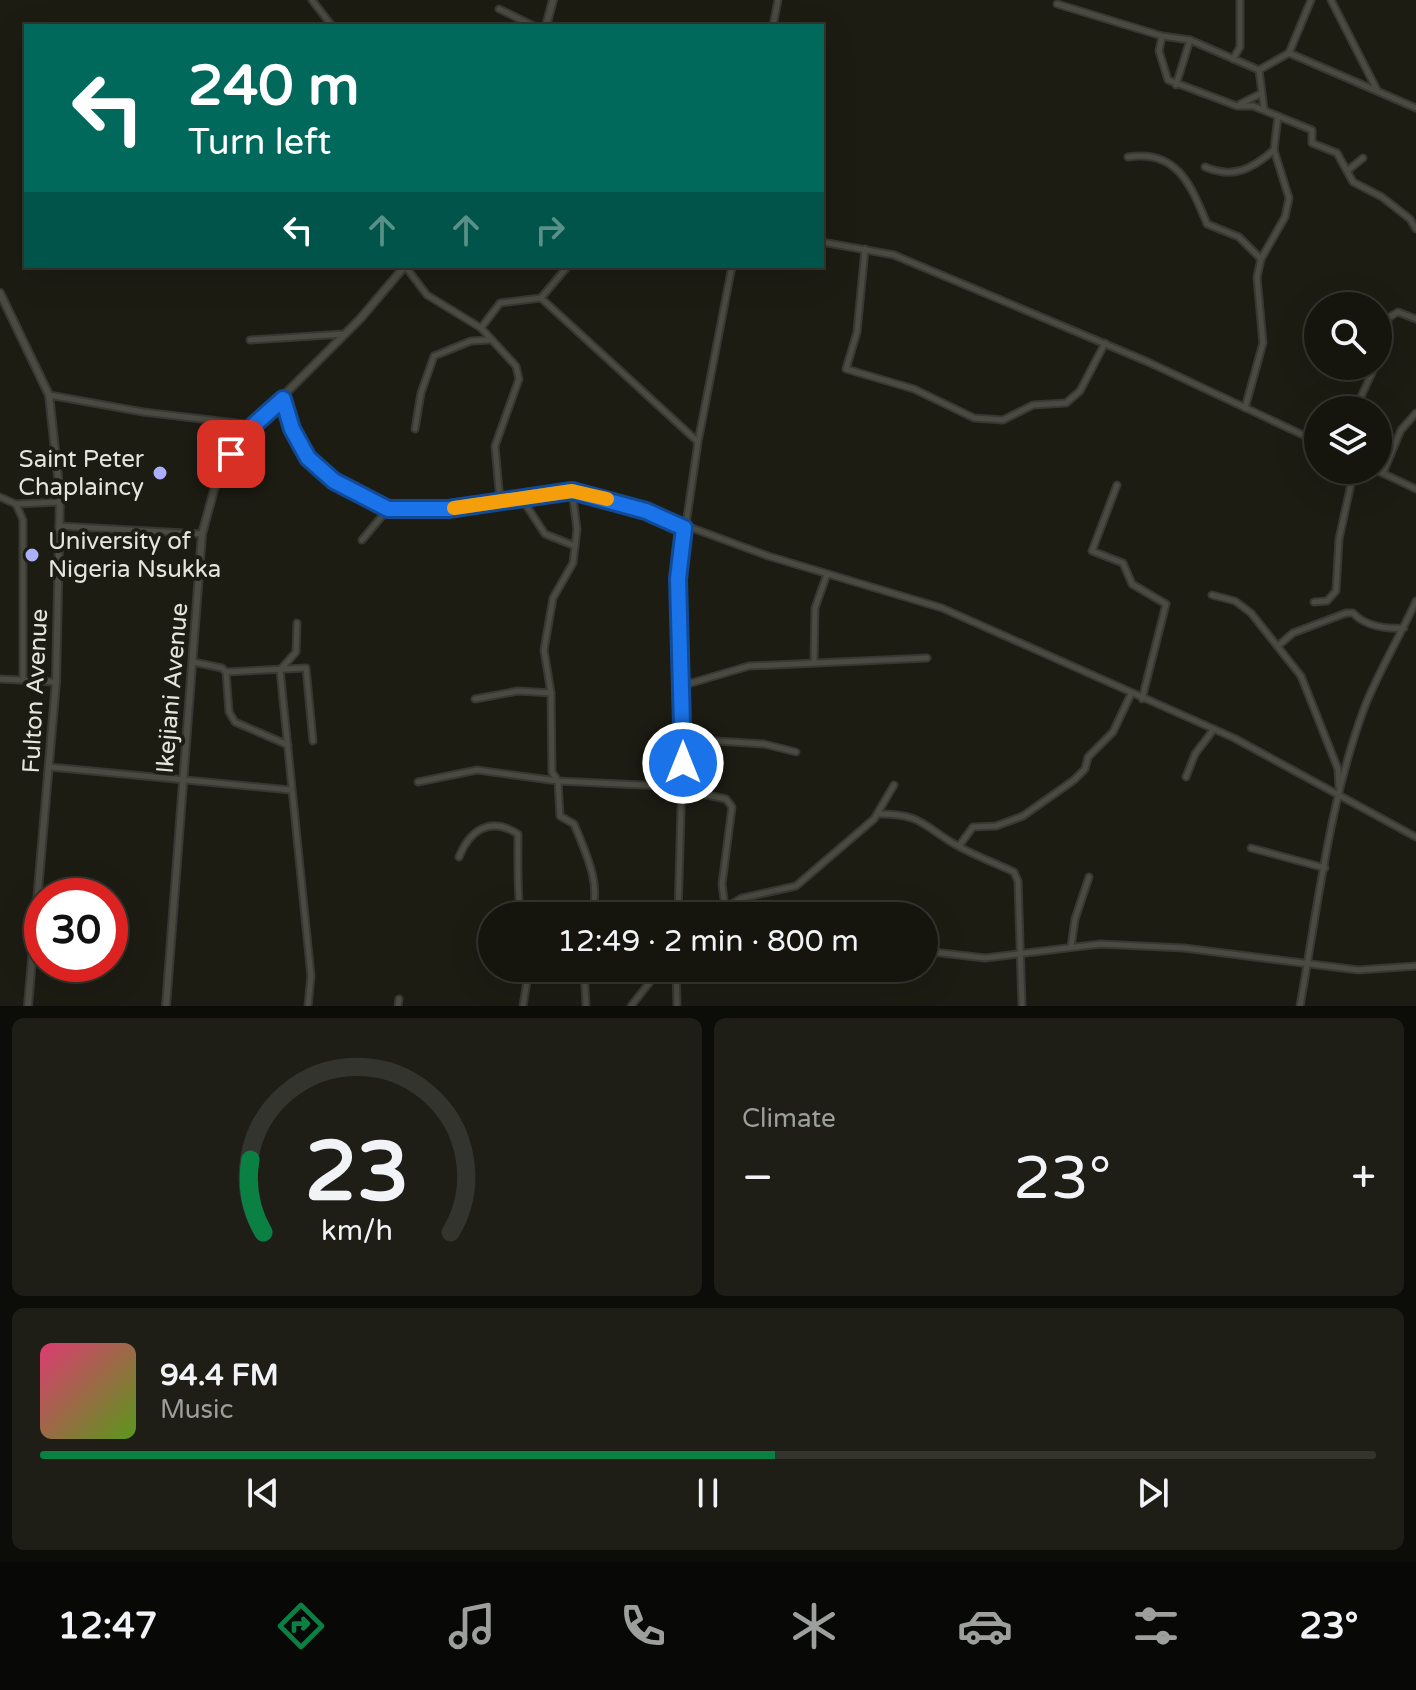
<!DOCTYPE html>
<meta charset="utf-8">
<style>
:root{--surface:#15150e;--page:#1e1e17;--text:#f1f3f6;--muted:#9d9f9e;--line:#34342e;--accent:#0b8043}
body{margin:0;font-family:"Varela Round",sans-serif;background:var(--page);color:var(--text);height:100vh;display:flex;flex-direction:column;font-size:30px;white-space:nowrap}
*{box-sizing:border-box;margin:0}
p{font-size:26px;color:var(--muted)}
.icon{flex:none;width:44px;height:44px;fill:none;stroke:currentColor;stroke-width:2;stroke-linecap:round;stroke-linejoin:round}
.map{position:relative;height:1006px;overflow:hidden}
.drawer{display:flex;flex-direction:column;gap:12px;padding:12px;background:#0c0c08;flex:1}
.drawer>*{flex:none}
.hud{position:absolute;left:24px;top:24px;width:800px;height:244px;border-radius:0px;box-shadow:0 8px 32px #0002,0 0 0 2px var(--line);background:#00695c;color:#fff;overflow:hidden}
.controls{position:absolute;left:1304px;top:292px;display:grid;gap:16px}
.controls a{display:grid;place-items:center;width:88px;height:88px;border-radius:50%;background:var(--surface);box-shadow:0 8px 32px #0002,0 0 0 2px var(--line);font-size:40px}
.speed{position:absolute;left:24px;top:878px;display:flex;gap:16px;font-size:40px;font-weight:700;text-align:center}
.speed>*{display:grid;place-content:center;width:104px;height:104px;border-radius:50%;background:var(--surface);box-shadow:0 8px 32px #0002,0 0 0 2px var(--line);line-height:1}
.speed .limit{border:12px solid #d22;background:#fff;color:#111}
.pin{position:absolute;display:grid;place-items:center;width:68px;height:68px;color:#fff;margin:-34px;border-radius:16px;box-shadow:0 4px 12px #0006}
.me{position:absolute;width:88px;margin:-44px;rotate:0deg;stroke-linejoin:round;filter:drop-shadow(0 0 6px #0008)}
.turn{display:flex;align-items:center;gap:28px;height:168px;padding:0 32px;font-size:36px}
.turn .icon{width:104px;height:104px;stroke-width:2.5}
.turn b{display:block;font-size:56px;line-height:68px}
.lanes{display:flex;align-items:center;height:76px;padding:0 32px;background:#0003;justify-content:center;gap:40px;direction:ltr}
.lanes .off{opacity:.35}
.big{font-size:60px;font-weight:600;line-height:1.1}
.drawer .card{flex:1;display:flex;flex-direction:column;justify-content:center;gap:12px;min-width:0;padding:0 28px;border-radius:12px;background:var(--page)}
.drawer .dial{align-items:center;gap:0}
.dial svg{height:208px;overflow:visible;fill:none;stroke:var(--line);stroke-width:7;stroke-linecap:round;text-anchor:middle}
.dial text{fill:var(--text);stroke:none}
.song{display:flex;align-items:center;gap:24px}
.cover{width:96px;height:96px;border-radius:12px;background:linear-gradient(135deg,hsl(340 70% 55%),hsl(90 70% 35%))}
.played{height:8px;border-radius:4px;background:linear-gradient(90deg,var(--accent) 55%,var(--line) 55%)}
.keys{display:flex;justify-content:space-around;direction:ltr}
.heat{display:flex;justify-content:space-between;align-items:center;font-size:44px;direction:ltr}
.drawer .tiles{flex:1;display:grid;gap:12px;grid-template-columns:1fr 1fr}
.card:last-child{grid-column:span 2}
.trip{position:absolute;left:478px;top:902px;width:460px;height:80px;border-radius:40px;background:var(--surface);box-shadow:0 8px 32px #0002,0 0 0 2px var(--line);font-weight:600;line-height:80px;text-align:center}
.tabs{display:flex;height:128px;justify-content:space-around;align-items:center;background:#080806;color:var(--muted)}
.tabs .icon{width:56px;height:56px}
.tabs .current{color:var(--accent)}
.tabs b{font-size:36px;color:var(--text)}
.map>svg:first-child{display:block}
</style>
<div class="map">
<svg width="1416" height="1006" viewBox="0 0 1416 1006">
<rect width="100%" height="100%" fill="#1c1c13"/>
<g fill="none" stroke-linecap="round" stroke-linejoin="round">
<g stroke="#373833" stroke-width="9">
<g id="minor">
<path d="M312,0l20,26"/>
<path d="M1331,0l46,90"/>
<path d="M1057,4l105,32 28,4 69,30"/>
<path d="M499,9l35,17"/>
<path d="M773,26l5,-26"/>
<path d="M1162,36l-3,15 9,29 69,26h16l59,24v13l25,10 16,29 29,15 28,22 6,10"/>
<path d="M1289,53l22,-53"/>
<path d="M1233,59l7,-12v-47"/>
<path d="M1259,70l30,-17 127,55"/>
<path d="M1259,70l5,39"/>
<path d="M1176,85l14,-45"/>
<path d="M1240,104l20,-10"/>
<path d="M1128,157c49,-8 63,28 79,67l32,13 22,22"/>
<path d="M1205,167c29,12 47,2 69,-17l4,-34"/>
<path d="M1347,171l16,-13"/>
<path d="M822,242l72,13 254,107 170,80"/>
<path d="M865,249l-8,83 -11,37 68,20 60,29 29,2 30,-15 33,-2 14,-12 25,-48"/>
<path d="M405,266l22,29 54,33 35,38 3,13 -24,67 5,55"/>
<path d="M541,298l156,143"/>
<path d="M481,328l19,-25 41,-5 27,-32"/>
<path d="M250,340l94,-6"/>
<path d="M1378,360l9,-15 1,-27 10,-6 18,7"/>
<path d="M49,395l94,17 110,13"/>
<path d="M283,399l9,30 16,29 26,23 54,28h60l124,-18 74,20 122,45 174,52 292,130 182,99"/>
<path d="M1245,408l18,-65 -6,-66 4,-18 24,-42 4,-19 -15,-48"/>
<path d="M1355,410l20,-44"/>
<path d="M415,429l6,-36 13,-37 37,-15 18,-1"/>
<path d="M1376,470l40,19"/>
<path d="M1383,473l18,-43 15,-17"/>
<path d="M1117,485l-25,66 31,12 9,21 34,20 -24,95"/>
<path d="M572,491l5,38 -4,34 -20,35 -9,52 7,43 1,79 6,9 2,35 14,8c12,30 28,60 17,92"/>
<path d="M0,497l16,7 7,16v160"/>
<path d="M522,499l23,35 30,12"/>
<path d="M16,504l44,-2"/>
<path d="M59,526l143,8"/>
<path d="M362,540l26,-31"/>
<path d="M1212,595l23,6 16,12 50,63 37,93 1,18"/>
<path d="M1314,602l13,-1 9,-10 3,-52 15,-69"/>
<path d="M297,623l-1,29 -16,18 31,306 -3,30"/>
<path d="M1279,645l14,-12 53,-20h7c13,14 33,16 51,15"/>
<path d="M193,662l29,6 4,4 3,40 6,10 53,23"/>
<path d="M814,662l1,-54 12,-34"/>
<path d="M226,672l80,-4 7,73"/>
<path d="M0,679l56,3"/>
<path d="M681,686l68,-20 178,-8"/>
<path d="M475,699l43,-8 33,2"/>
<path d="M683,739l81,5 32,8"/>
<path d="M50,767l241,23"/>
<path d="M1186,777l9,-23 19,-25"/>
<path d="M418,782l59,-12 81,11 125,6"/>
<path d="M683,790l43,9 6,8 -10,77 3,24"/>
<path d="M879,814c39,0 42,9 72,28 19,12 42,20 63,30l4,9 4,125"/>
<path d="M959,846l14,-19 23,-1 27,-10 51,-36 11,-11 3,-12 25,-25 18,-38"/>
<path d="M1251,848l74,20"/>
<path d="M459,857c11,-27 31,-41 59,-23 0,14 -1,70 3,78h48l15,4"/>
<path d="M726,908l13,8"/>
<path d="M629,916l41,-7 55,-1 17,-10 54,-12 78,-67 20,-34"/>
<path d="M678,916l5,-177 -5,-160 20,-137 34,-176"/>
<path d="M1071,947l4,-28 14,-42"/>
<path d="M924,951l61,7 115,-14 84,4 174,22 58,-4"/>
<path d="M584,968l2,38"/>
<path d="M676,968l1,38"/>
<path d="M398,1006l1,-7"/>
<path d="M523,1006l6,-38"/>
<path d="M631,1006l30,-38"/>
<path d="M1300,1006c18,-100 29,-204 65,-300 14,-35 35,-70 51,-105"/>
</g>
</g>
<g stroke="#373833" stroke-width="10">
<g id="tertiary">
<path d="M546,26l7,-26"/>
<path d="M0,293l49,102 11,100 -4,187 -28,324"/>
<path d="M166,1006l36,-472 15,-55 14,-25 23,-29 106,-106 45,-53"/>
</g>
</g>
<use href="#minor" stroke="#4a4a40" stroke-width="5"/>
<use href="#tertiary" stroke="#4a4a40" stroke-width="6"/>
</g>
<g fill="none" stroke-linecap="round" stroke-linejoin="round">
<g stroke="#114b97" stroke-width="20">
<path id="route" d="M231,454l23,-29 29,-26 9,30 16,29 26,23 54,28h60l124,-18 74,20 38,17 -6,51 5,184"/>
</g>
<use href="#route" stroke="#1a73e8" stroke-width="14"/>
<path stroke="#f59e0b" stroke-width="14" d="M454,508l118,-17 35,8"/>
</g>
<g fill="#aab0fb" stroke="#1c1c13" stroke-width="3">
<circle cx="160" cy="473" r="8"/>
<circle cx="32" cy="555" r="8"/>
</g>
<g text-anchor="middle" stroke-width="8" stroke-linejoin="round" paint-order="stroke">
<g font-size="24" fill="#e5e5df" stroke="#1c1c13" text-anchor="end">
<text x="144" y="467">Saint Peter<tspan x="144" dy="28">Chaplaincy</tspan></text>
<text x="48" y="549" text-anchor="start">University of<tspan x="48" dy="28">Nigeria Nsukka</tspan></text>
</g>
<g font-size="24" fill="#e5e5df" stroke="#1c1c13">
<text transform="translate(172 688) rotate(-85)" y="8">Ikejiani Avenue</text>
<text transform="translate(35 691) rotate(-87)" y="8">Fulton Avenue</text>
</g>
</g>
</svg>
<div class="controls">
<a><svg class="icon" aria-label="search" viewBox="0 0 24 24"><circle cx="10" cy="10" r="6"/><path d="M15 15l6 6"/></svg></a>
<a><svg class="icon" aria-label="layers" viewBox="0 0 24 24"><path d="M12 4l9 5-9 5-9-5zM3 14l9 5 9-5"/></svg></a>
</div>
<div class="speed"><div class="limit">30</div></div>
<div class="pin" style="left:231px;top:454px;background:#d93025"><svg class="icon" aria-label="arrive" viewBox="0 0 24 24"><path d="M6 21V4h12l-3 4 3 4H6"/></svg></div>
<svg class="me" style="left:683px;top:763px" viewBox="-20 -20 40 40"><circle r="17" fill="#1a73e8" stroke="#fff" stroke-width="3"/><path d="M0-11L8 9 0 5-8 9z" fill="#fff"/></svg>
<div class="trip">12:49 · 2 min · 800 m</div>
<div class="hud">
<div class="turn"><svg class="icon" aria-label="left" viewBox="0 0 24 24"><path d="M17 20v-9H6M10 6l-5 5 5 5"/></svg><div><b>240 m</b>Turn left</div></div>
<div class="lanes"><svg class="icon" aria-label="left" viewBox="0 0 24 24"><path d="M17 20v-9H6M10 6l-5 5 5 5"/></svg><svg class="icon off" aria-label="ahead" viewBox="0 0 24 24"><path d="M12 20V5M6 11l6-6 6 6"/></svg><svg class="icon off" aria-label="ahead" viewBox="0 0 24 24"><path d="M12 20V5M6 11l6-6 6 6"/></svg><svg class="icon off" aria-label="right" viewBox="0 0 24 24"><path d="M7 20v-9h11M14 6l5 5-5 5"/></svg></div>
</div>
</div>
<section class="drawer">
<div class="tiles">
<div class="card dial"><svg viewBox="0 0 100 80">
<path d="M14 69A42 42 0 1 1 86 69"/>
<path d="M14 69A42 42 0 0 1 9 41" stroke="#0b8043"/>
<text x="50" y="56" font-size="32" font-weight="700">23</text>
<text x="50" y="72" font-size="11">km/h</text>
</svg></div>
<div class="card"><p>Climate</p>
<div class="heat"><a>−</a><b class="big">23°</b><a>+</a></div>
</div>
<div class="card">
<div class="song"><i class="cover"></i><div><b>94.4 FM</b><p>Music</p></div></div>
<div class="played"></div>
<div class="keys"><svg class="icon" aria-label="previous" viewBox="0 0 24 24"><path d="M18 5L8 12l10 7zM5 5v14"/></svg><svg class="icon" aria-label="pause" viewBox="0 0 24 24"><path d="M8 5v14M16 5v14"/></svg><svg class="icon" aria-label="next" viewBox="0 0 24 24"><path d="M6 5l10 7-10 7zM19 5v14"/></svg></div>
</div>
</div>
</section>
<nav class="tabs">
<b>12:47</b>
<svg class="icon current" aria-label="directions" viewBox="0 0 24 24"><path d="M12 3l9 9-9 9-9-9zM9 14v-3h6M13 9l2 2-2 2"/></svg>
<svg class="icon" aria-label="music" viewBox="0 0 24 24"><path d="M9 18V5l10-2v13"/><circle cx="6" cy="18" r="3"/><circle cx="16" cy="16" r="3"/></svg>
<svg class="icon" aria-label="phone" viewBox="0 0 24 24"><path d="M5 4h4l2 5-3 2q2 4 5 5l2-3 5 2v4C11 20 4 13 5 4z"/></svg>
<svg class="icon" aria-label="climate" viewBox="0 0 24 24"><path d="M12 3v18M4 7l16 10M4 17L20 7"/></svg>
<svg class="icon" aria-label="car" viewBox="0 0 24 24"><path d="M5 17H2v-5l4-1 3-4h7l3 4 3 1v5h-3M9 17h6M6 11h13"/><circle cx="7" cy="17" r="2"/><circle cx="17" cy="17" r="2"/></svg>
<svg class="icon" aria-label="filters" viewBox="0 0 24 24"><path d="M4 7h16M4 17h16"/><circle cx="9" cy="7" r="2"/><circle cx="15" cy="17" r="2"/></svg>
<b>23°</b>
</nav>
